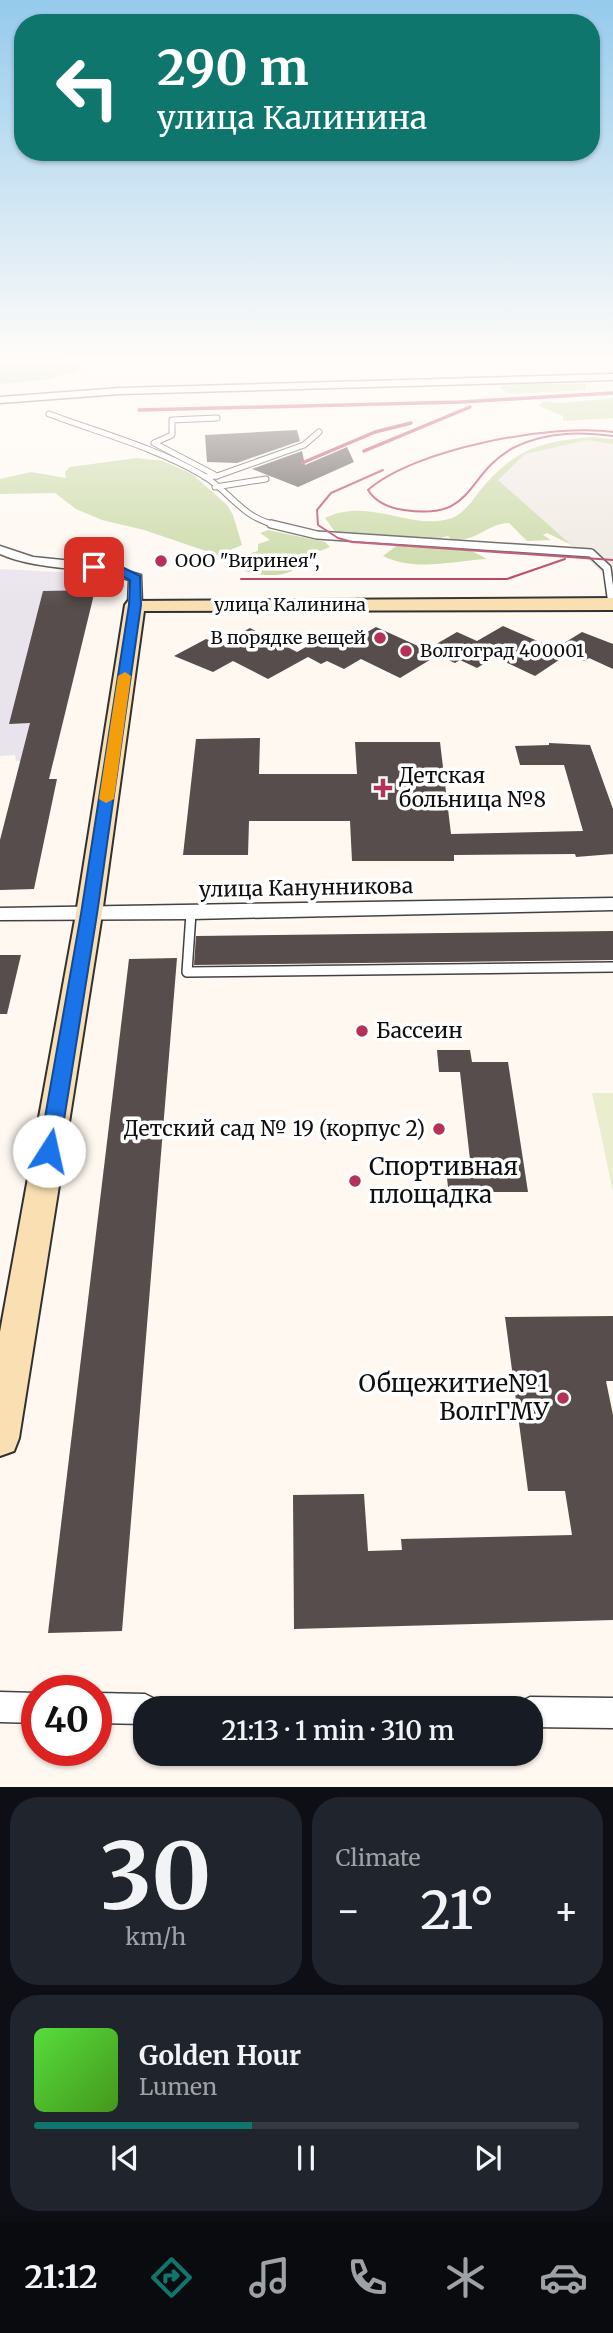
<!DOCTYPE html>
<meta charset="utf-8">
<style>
:root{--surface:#171b24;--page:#20242c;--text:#f1f3f6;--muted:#9ea1a6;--line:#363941;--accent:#0f766e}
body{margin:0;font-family:Merriweather,serif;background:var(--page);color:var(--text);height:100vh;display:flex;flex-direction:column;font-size:26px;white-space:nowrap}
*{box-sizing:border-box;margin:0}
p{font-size:23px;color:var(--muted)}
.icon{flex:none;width:38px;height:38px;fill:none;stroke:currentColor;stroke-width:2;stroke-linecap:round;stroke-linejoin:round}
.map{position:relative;height:1787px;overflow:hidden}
.drawer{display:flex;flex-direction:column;gap:10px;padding:10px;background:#0d0f14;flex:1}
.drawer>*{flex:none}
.hud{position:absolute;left:14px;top:14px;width:586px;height:147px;border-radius:28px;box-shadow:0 2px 5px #0004;background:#0f766e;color:#fff;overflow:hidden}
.speed{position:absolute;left:21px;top:1675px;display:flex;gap:14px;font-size:35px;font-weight:700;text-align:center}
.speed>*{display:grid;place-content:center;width:91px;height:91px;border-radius:50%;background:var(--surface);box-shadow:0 2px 5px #0004;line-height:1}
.speed .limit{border:10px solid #d22;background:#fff;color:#111}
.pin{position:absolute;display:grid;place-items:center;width:60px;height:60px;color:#fff;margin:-30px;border-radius:14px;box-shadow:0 4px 10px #0006}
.me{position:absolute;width:77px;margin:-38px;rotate:10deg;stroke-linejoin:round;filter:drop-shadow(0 0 5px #0008)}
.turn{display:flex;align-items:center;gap:24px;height:147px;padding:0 28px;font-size:32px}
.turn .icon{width:91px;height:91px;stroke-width:2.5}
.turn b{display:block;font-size:49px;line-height:60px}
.big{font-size:52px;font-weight:600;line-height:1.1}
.drawer .card{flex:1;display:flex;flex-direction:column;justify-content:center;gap:10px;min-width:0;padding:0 24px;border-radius:28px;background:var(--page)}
.drawer .dial{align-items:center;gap:0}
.dial b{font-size:91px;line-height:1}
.song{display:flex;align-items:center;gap:21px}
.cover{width:84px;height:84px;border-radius:10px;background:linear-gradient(135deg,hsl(110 70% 55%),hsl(100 70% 35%))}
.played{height:7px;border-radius:4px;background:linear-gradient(90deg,var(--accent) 40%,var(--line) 40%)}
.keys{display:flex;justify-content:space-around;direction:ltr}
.heat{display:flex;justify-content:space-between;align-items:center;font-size:38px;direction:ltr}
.drawer .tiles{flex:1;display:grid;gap:10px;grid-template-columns:1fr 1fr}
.card:last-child{grid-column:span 2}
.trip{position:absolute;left:133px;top:1696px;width:410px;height:70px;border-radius:28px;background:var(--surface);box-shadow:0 2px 5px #0004;font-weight:600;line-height:70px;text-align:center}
.tabs{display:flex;height:112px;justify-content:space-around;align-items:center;background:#090b0e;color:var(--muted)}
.tabs .icon{width:49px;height:49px}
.tabs .current{color:var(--accent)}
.tabs b{font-size:32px;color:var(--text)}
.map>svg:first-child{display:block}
</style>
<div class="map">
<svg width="613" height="1787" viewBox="0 0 613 1787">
<rect width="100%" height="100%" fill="#fef8f1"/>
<path fill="#e9e4ec" d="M0,569l99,5 -45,187h-38l-1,-6 -15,1z"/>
<g fill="#c5d69e">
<path d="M0,356h69l-7,5 20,9 -32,9 -50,5z"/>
<path d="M515,384h71l-1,6 -71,4 -12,-4 -2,-4z"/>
<path d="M613,398v20l-50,3v-5l-24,-10 4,-5 18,2z"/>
<path d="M594,437l19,2v40l-39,67 -27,-13 -4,2 8,5 -24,1 -18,-18c-23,1 -30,18 -57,17l-4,-4 -16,4 -85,-4 -12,-4 -10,-14c44,-22 87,14 127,0 14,-6 20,-18 30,-30 35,-40 59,-47 112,-51z"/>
<path d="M137,458l26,3 29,13 35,31 6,10 9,30 -24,10 -74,-25 -42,-10 -26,-11 -21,-16 -55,1v-15l31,-7 35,6 -1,-6 5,-5z"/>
<path d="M268,530l57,12 5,5 -35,14 2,7c-18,12 -45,7 -64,-2l-1,-7 26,-8v-7l12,-4 -10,-7z"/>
<path d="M399,544l69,5 19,10c-35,2 -72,13 -104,-3z"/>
</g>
<path fill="#ebeece" d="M592,1093h21v99z"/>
<path fill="#eee7e0" d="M587,440l26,4v138l-115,-102 27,-26z"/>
<g fill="#564d4c">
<path d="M297,430l3,11 -63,22 -30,-1 -2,-27z"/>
<path d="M347,447l7,15 -56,25 -46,-18 50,-18 3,14z"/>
<path d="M95,590l-46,189h8l-23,110 -34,1v-50l30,-117 -21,1 34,-133z"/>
<path d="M503,626l65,28 -33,22 -40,-19 -18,11 -17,-8 -5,3 -29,-13 31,-18 20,9z"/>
<path d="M376,627l62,28 -38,23 -39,-19 -17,10 -17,-8 -6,3 -13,-7 -40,22 -35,-18 -20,11 -39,-16 32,-17 14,5 30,-16 47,24 32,-18 19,9z"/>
<path d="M582,632l31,12v25l-24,-11 -5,3 -28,-13z"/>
<path d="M260,738l-1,36h98l-2,-32h85l11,92 132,-3 -19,-66h-44l-5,-19 34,-1v-2l41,2 23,64v45l-37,3 -1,-3 -121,1v6h-102l-2,-40h-101l-1,34h-65l13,-116z"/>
<path d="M613,931v29l-419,5 2,-29z"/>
<path d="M0,955h21l-14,59h-7z"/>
<path d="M177,958l-55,673 -74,2 81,-674z"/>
<path d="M437,1050h33l2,12h36l20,130h-44l2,13h-36l-3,-27 25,-1 -12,-105h-21z"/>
<path d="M613,1316v65h-7l7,34v205l-319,9 -1,-134 71,-1 4,57 34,-1 -1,-11 171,-4 -7,-44h-37l-23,-174z"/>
</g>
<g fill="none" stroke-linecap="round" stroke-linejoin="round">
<g stroke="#424242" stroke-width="7">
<g id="lane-far2">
<path d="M49,414c51,19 108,34 155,62 30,19 36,41 75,50"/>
<path d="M217,476l87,-31 15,-13"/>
<path d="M205,477l12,-1 -63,-33 18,-8v-15l45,-2"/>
<path d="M215,487l51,-8"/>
</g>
</g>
<g stroke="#424242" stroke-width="10">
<path id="lane-far1" d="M271,524l46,11 274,18 16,15 5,36"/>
</g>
<g stroke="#424242" stroke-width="12">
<path id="lane" d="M191,913l-4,59 426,-5"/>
</g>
<g stroke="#424242" stroke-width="3">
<g id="street">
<path d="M613,374v6l-493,14 -120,9v-6l120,-9z"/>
<path d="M0,546l33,11 70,7 38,11 1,30 -7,4 -7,-4 1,-25c-41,-15 -87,-8 -129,-26z"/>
<path d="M613,898v12l-422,9 -191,1v-12z"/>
<path d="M0,1692l37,1v30l-37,-1z"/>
<path d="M96,1693l49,1 10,5 4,9h-14v16l-49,-1z"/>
<path d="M530,1697l83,1v30l-83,-1v-19h-13l3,-6z"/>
</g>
</g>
<g stroke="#313131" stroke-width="4">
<path id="secondary" d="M613,598v12l-469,1 -42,303 -83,524 -5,13 -14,5v-124l76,-418 49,-309 3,-4z"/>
</g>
<use href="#lane-far2" stroke="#fff" stroke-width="5"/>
<use href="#lane-far1" stroke="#fff" stroke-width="7"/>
<use href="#lane" stroke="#fff" stroke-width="9"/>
<use href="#street" fill="#fff" fill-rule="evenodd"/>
<use href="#secondary" fill="#f9dfb2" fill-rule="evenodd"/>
<g stroke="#b43159" stroke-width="2">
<path d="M613,432c-61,-9 -199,17 -245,58 8,13 22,18 36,20 72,11 60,-35 109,-62 31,-16 66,-17 100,-12"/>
<path d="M383,470l-52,23 -14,17 1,15 20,13 14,4 261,18"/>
<path d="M241,579h266l58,-20"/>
</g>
<g stroke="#b43159" stroke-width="3.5">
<path d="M139,410l322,-8 152,-9"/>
<path d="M364,451l106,-44"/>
<path d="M302,463l73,-31 36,-9"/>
</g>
</g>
<linearGradient id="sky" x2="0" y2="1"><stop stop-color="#95caec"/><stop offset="0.59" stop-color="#fffcf9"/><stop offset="1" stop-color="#fffcf9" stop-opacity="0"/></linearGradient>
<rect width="613" height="606" fill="url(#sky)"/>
<path fill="#1a73e8" stroke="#114b97" stroke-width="2" d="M94,564l28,3 18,9 1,29 -44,309 -38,237 -3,5 -7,2 -7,-2 -3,-5 42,-237 48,-309 1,-25 -14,-7 -26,-3v-5z"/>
<path fill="#f59e0b" d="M125,672l6,4 -17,123 -8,4 -7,-4 19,-123z"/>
<g fill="#b43159" stroke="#fff" stroke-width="2.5">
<circle cx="161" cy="561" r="7"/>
<circle cx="380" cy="638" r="7"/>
<circle cx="406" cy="651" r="7"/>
<path d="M379.5 777.5h7v7h7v7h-7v7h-7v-7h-7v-7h7z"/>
<circle cx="362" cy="1031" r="7"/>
<circle cx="439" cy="1129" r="7"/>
<circle cx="355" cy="1181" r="7"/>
<circle cx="563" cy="1398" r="7"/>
</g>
<g text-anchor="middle" stroke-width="7" stroke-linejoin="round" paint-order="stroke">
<g font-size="18" fill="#0f0f0f" stroke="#fff" text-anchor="start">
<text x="175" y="567">ООО "Виринея",</text>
<text x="366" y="644" text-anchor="end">В порядке вещей</text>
<text x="420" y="657">Волгоград 400001</text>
</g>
<g font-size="18" fill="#0f0f0f" stroke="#fff">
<text x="290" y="611">улица Калинина</text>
</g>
<g font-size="21" fill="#0f0f0f" stroke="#fff" text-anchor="start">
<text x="399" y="783">Детская<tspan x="399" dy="24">больница №8</tspan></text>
<text x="376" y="1038">Бассеин</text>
<text x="425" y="1136" text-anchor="end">Детский сад № 19 (корпус 2)</text>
</g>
<g font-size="21" fill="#0f0f0f" stroke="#fff">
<text transform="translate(306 888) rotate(-1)" y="7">улица Канунникова</text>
</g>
<g font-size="24" fill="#0f0f0f" stroke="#fff" text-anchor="start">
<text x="369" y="1175">Спортивная<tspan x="369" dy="28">площадка</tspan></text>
<text x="549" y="1392" text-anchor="end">Общежитие№1<tspan x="549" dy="28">ВолгГМУ</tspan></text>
</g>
</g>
</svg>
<div class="speed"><div class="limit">40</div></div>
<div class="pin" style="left:94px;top:567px;background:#d93025"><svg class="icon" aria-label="arrive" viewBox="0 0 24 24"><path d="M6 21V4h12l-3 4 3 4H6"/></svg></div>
<svg class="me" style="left:49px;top:1151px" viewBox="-20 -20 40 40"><circle r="19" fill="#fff"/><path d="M0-13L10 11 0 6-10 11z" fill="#1a73e8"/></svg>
<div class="trip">21:13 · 1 min · 310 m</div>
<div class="hud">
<div class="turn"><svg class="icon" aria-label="left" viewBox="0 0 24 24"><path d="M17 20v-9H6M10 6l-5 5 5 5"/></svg><div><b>290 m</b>улица Калинина</div></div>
</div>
</div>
<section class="drawer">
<div class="tiles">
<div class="card dial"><b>30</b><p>km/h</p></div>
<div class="card"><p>Climate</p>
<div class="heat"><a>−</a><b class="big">21°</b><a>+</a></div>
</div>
<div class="card">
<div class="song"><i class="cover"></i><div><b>Golden Hour</b><p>Lumen</p></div></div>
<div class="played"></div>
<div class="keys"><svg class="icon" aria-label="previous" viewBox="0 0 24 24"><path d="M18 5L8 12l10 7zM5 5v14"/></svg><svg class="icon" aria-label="pause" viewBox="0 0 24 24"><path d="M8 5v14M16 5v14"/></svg><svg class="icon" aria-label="next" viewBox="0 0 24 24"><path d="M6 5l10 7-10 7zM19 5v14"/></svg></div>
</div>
</div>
</section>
<nav class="tabs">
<b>21:12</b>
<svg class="icon current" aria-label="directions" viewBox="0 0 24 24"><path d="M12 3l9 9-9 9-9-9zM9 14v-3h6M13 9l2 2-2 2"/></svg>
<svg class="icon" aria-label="music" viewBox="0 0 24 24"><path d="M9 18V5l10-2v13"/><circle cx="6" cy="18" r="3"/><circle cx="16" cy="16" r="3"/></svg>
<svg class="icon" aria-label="phone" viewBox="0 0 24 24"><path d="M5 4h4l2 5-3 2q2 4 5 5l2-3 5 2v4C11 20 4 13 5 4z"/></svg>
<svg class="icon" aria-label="climate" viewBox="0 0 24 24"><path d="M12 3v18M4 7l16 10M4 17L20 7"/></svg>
<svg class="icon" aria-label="car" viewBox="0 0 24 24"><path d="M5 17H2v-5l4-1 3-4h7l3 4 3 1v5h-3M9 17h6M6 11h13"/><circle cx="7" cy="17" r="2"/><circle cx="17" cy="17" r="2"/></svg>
</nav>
